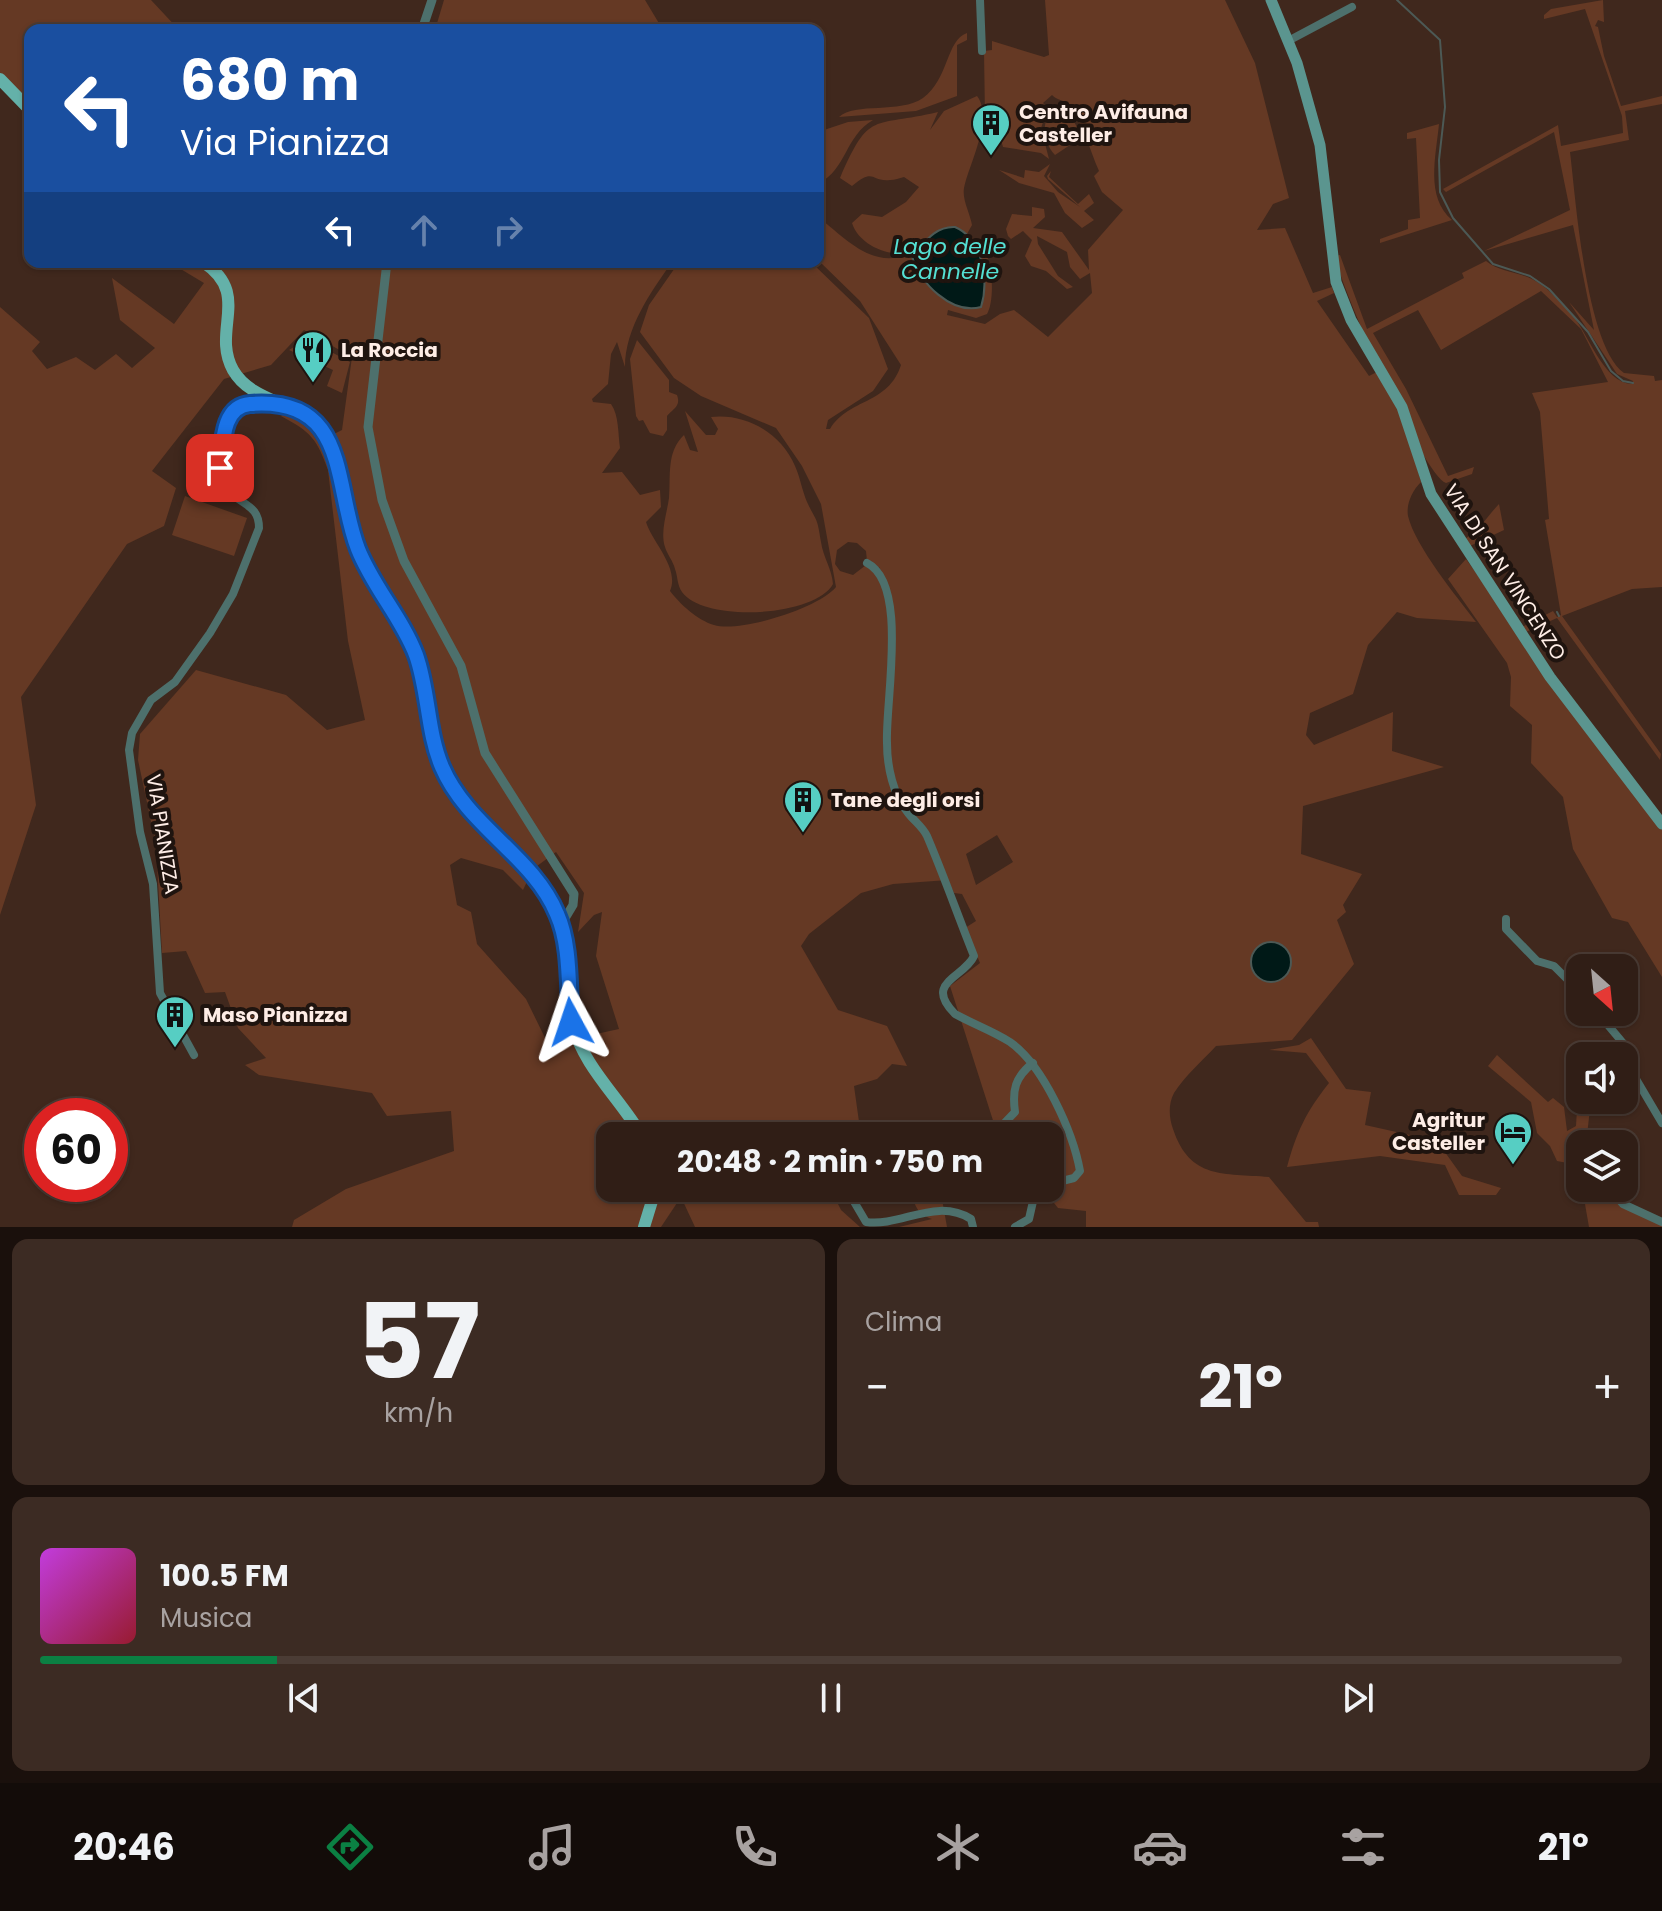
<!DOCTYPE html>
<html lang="it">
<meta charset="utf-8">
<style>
:root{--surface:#301e16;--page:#3c2b23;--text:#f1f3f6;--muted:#a8a2a1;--line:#4b3c35;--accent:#0b8043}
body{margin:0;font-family:Poppins,sans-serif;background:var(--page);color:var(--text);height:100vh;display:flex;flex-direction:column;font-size:30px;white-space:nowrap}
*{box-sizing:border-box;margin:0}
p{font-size:26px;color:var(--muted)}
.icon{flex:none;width:44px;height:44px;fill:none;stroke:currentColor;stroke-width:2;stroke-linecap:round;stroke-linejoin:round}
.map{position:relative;height:1227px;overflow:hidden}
.panel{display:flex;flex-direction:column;gap:12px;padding:12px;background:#1a100c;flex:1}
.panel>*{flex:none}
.guide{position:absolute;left:24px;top:24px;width:800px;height:244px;border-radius:16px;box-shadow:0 2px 6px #0004,0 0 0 2px var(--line);background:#1a4fa0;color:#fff;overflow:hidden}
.needle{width:52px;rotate:153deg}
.buttons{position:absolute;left:1566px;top:954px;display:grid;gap:16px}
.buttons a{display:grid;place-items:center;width:72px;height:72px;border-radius:16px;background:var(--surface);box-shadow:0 2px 6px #0004,0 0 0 2px var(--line);font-size:40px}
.speed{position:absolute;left:24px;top:1098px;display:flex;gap:16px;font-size:40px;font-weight:700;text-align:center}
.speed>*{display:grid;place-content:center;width:104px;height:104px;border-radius:50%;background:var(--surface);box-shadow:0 2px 6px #0004,0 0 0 2px var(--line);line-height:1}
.speed .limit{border:12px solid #d22;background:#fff;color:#111}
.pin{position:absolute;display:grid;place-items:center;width:68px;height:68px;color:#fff;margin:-34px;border-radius:16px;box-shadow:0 4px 12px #0006}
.me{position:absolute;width:88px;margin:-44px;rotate:355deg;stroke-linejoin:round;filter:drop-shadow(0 0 6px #0008)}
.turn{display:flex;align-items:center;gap:28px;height:168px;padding:0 24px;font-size:36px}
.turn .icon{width:104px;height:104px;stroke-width:2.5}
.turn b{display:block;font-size:56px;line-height:68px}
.lanes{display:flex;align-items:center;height:76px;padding:0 24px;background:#0003;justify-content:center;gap:40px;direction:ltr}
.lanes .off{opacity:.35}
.big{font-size:60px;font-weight:700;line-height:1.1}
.panel .card{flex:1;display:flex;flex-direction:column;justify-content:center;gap:12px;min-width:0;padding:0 28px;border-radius:16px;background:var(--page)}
.panel .dial{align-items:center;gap:0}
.dial b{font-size:104px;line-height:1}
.song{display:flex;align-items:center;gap:24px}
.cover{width:96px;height:96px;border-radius:12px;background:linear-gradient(135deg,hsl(290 70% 55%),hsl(350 70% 35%))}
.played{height:8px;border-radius:4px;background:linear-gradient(90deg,var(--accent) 15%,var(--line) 15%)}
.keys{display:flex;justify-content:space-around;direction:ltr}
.heat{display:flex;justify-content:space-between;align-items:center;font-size:44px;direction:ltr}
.panel .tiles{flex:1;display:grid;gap:12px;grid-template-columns:1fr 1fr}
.card:last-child{grid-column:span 2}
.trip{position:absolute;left:596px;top:1122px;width:468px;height:80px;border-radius:16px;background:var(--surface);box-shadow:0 2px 6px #0004,0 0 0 2px var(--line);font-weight:700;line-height:80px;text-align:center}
.tab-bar{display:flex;height:128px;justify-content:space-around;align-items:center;background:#130c09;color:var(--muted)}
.tab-bar .icon{width:56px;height:56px}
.tab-bar .active{color:var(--accent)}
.tab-bar b{font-size:36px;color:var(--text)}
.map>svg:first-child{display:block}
</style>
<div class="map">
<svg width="1662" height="1227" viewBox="0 0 1662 1227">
<rect width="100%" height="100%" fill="#40281d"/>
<g fill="#653924" fill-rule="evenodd">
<path d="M0,0h151l28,30h-149v89l-30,-33z"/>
<path d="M444,0h201l18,30h-228z"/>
<path d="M1045,0h180l30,63 34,135 -16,6 -16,26 28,-2 28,65 19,-6 2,6 -17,8 52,75 8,-4 13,18 17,42 14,50c-9,9 -15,22 -13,34 7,30 49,81 68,106l-59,-4 -20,-6 -29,33 -15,49 -43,19 -4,22 8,10 79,-33 -1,39 52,16 -141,39 -2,48 61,20 -19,31 3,7 -9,8 17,44 -62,76 -76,6c-14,15 -31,30 -42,47 -6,11 -5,25 -1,36 17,51 51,44 96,48l37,45h12l1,5h-233v-16l-28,-3 -16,-20h8v-52h-52l-48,-150 30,-23 -15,-35 11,-7 -14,-27 -8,-1 -6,-13 -55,4 -32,9 -52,41 -8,12 37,64 49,16 20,40 -15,-2 -15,15 -23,7 7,50h-251v52h220l11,22 19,17h-165l-14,-30 -20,30h-369l2,-7 52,-31 108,-38 -3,-40 -64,5 -15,-23 -113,-18 -14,-10 21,-7 -28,-30 -13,-36 -20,1 -19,-42 -24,2 -6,-108 -18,-85 2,-26 56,-64 90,25 41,35 38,-10 -17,-79 -20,-171c-11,-31 -17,-38 -47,-54l7,-6 38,28 16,-8 10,-73 -48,-27 -33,35 -47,14 -72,92 24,17 -12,38 -37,18 -106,153 15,108 -36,110v-608l40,35 -8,9 15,18 29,-12 19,13 21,-16 16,14 23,-20 -35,-28 -8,-42 62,46 30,-41 -35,-21h503c-21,30 -47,66 -47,105l-8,-25 -6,12 -3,30 -16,15 1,3 18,2c8,11 7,30 9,44l-18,25 20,-1 18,23 20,-5 1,17 -15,15c6,20 34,46 24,69 10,13 27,29 44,34 26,8 105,-17 122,-38l-15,-83 -19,-38 -26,-38 -75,-32 -27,-18 -34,-46 9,-27 30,-43 134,2 56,54 19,51 -15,22 -45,29 -2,9h4c19,-31 58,-24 71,-64l-41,-64 -42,-41v-43c24,18 51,50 85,39l2,-3c-20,3 -47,-10 -53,-30l10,-9 20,3 24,-15 13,-15 -15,-10c-5,1 -9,3 -14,3 -20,2 -15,-13 -38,6l-12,-8c30,-69 32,-50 98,-66l-8,18 14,-19 33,-15c17,22 -8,68 -13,92 -2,12 6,25 8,37l-5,9 -17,-4c8,3 18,5 25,9 18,9 21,60 12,75l-11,4 -28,-8 -1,5 38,9 15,-10 14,-4 34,27 44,-44 -2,-20 -10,6 -10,-12 -3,-15 -30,-16 1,8 20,32 15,11 -6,2 -21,-18 -15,-5 -6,-10 7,-16 -9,-9 -12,8 -3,-3 -2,-7 6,-15 20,2v-9l12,2 1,8 -12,11 29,4 27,38 -1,-20 35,-40 -21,-18 -8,-16 5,-5c-10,-22 -15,-47 -31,-66 -5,-6 -10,-4 -16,-10l-9,8 5,5 -7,20 8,31 -8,-6 -38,-6 -2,-7 4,-14 -15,-3 -5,-6 -1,-66 8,-1v-9l52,16 5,-2zM857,543l9,8 1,10 13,7 -3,2 -11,-5 -13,10 -13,-4 -5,-7 2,-14 11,-8zM997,835l16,27 -37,23 -10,-31zM556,852l28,41 -6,39 16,-17 8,-3 -6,44 23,73 -32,7 -6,-22 -26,4 6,20 -12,8 -23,-47 -49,-55 -6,-32 -14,-7 -7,-40 11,-7 42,12 20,20 10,-21z"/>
<path d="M1603,0l1,22 -6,-2 -3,6 3,1 6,29 17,50 41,-10v8l-37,7 4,29 -59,12c6,48 16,194 54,221l30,3 1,5 7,-1v207l-30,2 -70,27 99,138 -1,6 -103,-142 -31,14 -4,-5 31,-16 4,6 4,-2 -16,-95 4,-1 -9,-107 -8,-19 76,-11 -27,-53 -40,-38 -100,59 -23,-40 -45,23 33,56 42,87 26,-9 -2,7 -26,9c-23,-8 -106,-197 -111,-227l5,-1 27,74 97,-51 -2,-5 24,-12c12,10 31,11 46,18 14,7 27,21 38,33 18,20 33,71 62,72l1,-3 -16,-7 -48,-72 25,28 -21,-105 -89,26 86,-41 -16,-78 -108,60 -3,-3 115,-64 3,21 62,-13 -1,-17 -37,-107 -41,10v-4l7,-6z"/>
<path d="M967,33v7l-10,5v51l-41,15 -77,6c16,-15 61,-3 84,-19 26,-19 23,-58 44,-65z"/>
<path d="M1060,103l7,5 15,29 -27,18c-15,-16 -14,-40 5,-52z"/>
<path d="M873,120c-28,16 -26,49 -55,64v-52l30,-10z"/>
<path d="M1439,124c-3,32 -14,73 13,96l-72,23v-4l28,-10v-9l12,-2 -4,-80 -9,1v-6z"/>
<path d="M1050,164l-6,12 14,16 22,15 -32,-28 -1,-3 4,-5 -2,6 29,27 11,-10 5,9 -10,8 10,9 -12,8 -17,-15 -11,-20 -35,-10 -20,-13 25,8 1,-8 14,2z"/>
<path d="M307,339l43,23 -8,31 -15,-7 6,-16 -44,-20z"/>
<path d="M637,340l32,40v12l8,3c4,11 -3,13 -10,21v14l-4,6 -13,-3 -7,-13 -4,1 -3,-5 -6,-57z"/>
<path d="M685,411l21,24h9l3,-6 -7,-12c35,-4 70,16 84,49 5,11 7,24 12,36 10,21 10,14 14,40 2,15 11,27 12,42 -18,33 -129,39 -151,8 -5,-7 -4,-15 -7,-23 -2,-8 -8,-15 -10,-22 -5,-15 2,-34 4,-49 2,-22 -3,-46 15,-63l6,15 8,2z"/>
<path d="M185,496l62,22 -13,38 -62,-21z"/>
<path d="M1499,504l5,26 -34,16 -5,-7c16,-11 21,-21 34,-35z"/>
<path d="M1466,559l196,271v147l-34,-55 -16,-4 -39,-69 -10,-52 -32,-34 1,-38 -22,-19 1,-29 -4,-14 -59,-84z"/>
<path d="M1311,1038l35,51 25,3 -6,33 72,16 25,35 39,12 -5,7h-37l-14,-30 -65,-9 -93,11c10,-36 19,-55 42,-84l-23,-30 -37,-3 30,-5z"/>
<path d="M1497,1055l51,47 5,-4 11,9 3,24 9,-5 1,-17 8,-9h6l-5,44h-6v15l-7,5 -16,-3 -7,-15 -13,-13 -6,-31 -43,-36z"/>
<path d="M910,1188h30l7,39h-48l33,-8c-16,-5 -18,-16 -22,-31z"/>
<path d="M1609,1193l53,31v3h-73l-4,-23z"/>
</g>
<g fill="#001917" stroke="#4c5955" stroke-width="2">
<path d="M955,227c28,12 34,54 26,80 -29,8 -62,-24 -69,-51 13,-14 23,-30 43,-29z"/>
<circle cx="1271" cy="962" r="20"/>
</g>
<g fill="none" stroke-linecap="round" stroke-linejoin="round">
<g stroke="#4c5955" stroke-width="2">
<path d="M1397,0l43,40 5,67 -6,53 1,32 13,26 40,46 37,12 19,13 39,43 23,39 12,10 10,2"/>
<path d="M1557,612l2,4"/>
</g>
<g stroke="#4d706c" stroke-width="8">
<path d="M980,0l2,51"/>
<path d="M1288,41l64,-34"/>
<path d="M867,563c42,21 18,139 20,180 0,23 6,52 21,70 7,9 14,13 19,23 17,40 31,80 47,120 -10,22 -51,26 -19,58 18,10 38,17 55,28 33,23 63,90 70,129l-6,7 -24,6"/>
<path d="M1506,919v10l31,32 17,5 26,26"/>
<path d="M1597,1012l26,31 13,36 26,44"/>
<path d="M194,1055l-34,-62 -7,-109 -13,-52 -11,-82 3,-17 19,-33 24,-18 35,-49 23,-39 26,-66c0,-24 -18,-22 -30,-38 -17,-21 -5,-57 3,-80l11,-6h29"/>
<path d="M992,1136l23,-24c-3,-22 0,-35 18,-49"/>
<path d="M846,1188l20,34c35,5 70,-25 105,-3l2,8"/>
<path d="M1609,1188l14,16 39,18"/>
<path d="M1015,1227l14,-8 7,-31"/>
</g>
<g stroke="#4d706c" stroke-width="9">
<path d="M422,30l10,-30"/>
<path d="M387,262l-19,165 14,73 22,61 57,105 24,87 89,141 -1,11 -12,20"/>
</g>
<path stroke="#5b958f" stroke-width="11" d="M1271,0l26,63 23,82 16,137 15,38 51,87 29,87 119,183 112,147"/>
<g stroke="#64b1a9" stroke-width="12">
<path d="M0,79l30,31"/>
<path d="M203,262c49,32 8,68 30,108 21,37 77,30 99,75 16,32 12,72 26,105 16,37 45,69 58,107 12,34 12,72 24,106 20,57 79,87 110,136 23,37 11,84 22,124 12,45 47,74 70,113"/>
<path d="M644,1227l12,-39"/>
</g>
</g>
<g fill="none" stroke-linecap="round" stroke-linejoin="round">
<g stroke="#114b97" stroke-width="20">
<path id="route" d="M220,468c3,-22 1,-62 30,-64 100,-8 83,81 108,145 15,38 44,69 58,106 13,37 11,77 26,112 25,59 91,89 115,147 14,31 11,74 14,108"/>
</g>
<use href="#route" stroke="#1a73e8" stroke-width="14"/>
</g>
<defs>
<g id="building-pin" transform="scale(2)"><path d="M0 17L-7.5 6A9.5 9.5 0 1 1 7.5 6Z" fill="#56cec3" stroke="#1f140f"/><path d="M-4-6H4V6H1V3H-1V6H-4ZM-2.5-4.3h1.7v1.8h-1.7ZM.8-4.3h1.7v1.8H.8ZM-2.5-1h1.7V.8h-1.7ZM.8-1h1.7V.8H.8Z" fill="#111"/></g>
<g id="restaurant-pin" transform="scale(2)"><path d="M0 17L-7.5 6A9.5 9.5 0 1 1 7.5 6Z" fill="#56cec3" stroke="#1f140f"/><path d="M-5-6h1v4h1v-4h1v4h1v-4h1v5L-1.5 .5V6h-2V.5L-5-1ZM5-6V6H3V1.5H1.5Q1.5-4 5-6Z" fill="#111"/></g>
<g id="hotel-pin" transform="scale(2)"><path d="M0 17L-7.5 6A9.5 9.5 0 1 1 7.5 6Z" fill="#56cec3" stroke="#1f140f"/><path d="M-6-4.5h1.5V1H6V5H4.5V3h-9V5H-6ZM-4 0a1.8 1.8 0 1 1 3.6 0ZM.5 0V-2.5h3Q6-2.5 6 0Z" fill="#111"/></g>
</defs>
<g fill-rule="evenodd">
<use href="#building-pin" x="991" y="123"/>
<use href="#restaurant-pin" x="313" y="350"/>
<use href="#building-pin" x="803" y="800"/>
<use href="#building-pin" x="175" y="1015"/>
<use href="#hotel-pin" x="1513" y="1132"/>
</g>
<g text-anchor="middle" stroke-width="8" stroke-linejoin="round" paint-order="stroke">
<g font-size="20" font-weight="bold" fill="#feede6" stroke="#1f140f" text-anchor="start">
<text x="1019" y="119">Centro Avifauna<tspan x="1019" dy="23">Casteller</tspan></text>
<text x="341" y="357">La Roccia</text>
<text x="831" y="807">Tane degli orsi</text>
<text x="203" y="1022">Maso Pianizza</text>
<text x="1485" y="1127" text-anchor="end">Agritur<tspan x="1485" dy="23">Casteller</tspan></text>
</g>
<g font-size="20" fill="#feede6" stroke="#1f140f">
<text transform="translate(1505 572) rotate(57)" y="7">VIA DI SAN VINCENZO</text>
<text transform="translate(163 834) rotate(81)" y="7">VIA PIANIZZA</text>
</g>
<g font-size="22" font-style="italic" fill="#54e0d4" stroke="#1f140f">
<text x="950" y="254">Lago delle<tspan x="950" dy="25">Cannelle</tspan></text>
</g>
</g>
</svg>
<div class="buttons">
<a><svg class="needle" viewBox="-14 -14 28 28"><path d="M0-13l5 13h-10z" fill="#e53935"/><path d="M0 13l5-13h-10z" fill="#a8a2a1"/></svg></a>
<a><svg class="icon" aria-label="sound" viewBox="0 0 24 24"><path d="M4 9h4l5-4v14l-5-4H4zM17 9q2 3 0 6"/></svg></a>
<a><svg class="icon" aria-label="layers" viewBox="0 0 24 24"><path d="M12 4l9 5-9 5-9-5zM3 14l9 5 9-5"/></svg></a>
</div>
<div class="speed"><div class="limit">60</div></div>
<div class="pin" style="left:220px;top:468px;background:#d93025"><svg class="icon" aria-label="arrive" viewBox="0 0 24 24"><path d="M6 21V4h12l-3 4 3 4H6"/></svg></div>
<svg class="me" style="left:571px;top:1022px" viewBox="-20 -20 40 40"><path d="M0-17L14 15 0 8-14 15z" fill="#1a73e8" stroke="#fff" stroke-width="4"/></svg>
<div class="trip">20:48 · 2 min · 750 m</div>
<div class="guide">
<div class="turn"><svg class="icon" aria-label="left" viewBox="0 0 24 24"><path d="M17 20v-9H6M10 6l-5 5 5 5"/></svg><div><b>680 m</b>Via Pianizza</div></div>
<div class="lanes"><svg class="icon" aria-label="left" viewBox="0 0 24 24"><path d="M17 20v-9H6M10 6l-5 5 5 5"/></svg><svg class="icon off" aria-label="ahead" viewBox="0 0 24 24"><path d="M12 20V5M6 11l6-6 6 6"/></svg><svg class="icon off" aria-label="right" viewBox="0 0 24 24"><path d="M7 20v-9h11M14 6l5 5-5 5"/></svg></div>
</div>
</div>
<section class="panel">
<div class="tiles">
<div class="card dial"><b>57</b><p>km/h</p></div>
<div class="card"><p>Clima</p>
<div class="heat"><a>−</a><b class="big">21°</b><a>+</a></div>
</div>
<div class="card">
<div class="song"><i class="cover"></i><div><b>100.5 FM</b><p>Musica</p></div></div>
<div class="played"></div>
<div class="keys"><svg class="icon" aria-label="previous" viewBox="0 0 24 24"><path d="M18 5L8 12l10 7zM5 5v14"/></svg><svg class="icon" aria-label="pause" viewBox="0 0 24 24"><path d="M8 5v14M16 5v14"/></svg><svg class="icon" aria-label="next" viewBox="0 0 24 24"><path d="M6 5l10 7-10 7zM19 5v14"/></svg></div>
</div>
</div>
</section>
<nav class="tab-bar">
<b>20:46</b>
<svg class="icon active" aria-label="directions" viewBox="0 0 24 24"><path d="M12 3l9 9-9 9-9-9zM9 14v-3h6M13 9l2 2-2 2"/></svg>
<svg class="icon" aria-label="music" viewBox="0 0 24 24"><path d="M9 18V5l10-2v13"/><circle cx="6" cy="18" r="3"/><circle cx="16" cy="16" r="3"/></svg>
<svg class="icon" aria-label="phone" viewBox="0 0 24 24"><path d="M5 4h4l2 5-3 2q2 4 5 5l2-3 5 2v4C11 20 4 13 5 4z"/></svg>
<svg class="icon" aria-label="climate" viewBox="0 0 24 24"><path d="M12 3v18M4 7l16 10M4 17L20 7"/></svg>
<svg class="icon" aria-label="car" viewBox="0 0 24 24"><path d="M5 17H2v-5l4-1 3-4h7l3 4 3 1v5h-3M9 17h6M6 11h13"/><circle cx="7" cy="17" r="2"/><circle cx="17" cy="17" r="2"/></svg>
<svg class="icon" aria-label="filters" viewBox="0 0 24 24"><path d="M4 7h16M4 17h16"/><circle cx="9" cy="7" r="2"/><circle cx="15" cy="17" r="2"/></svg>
<b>21°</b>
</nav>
